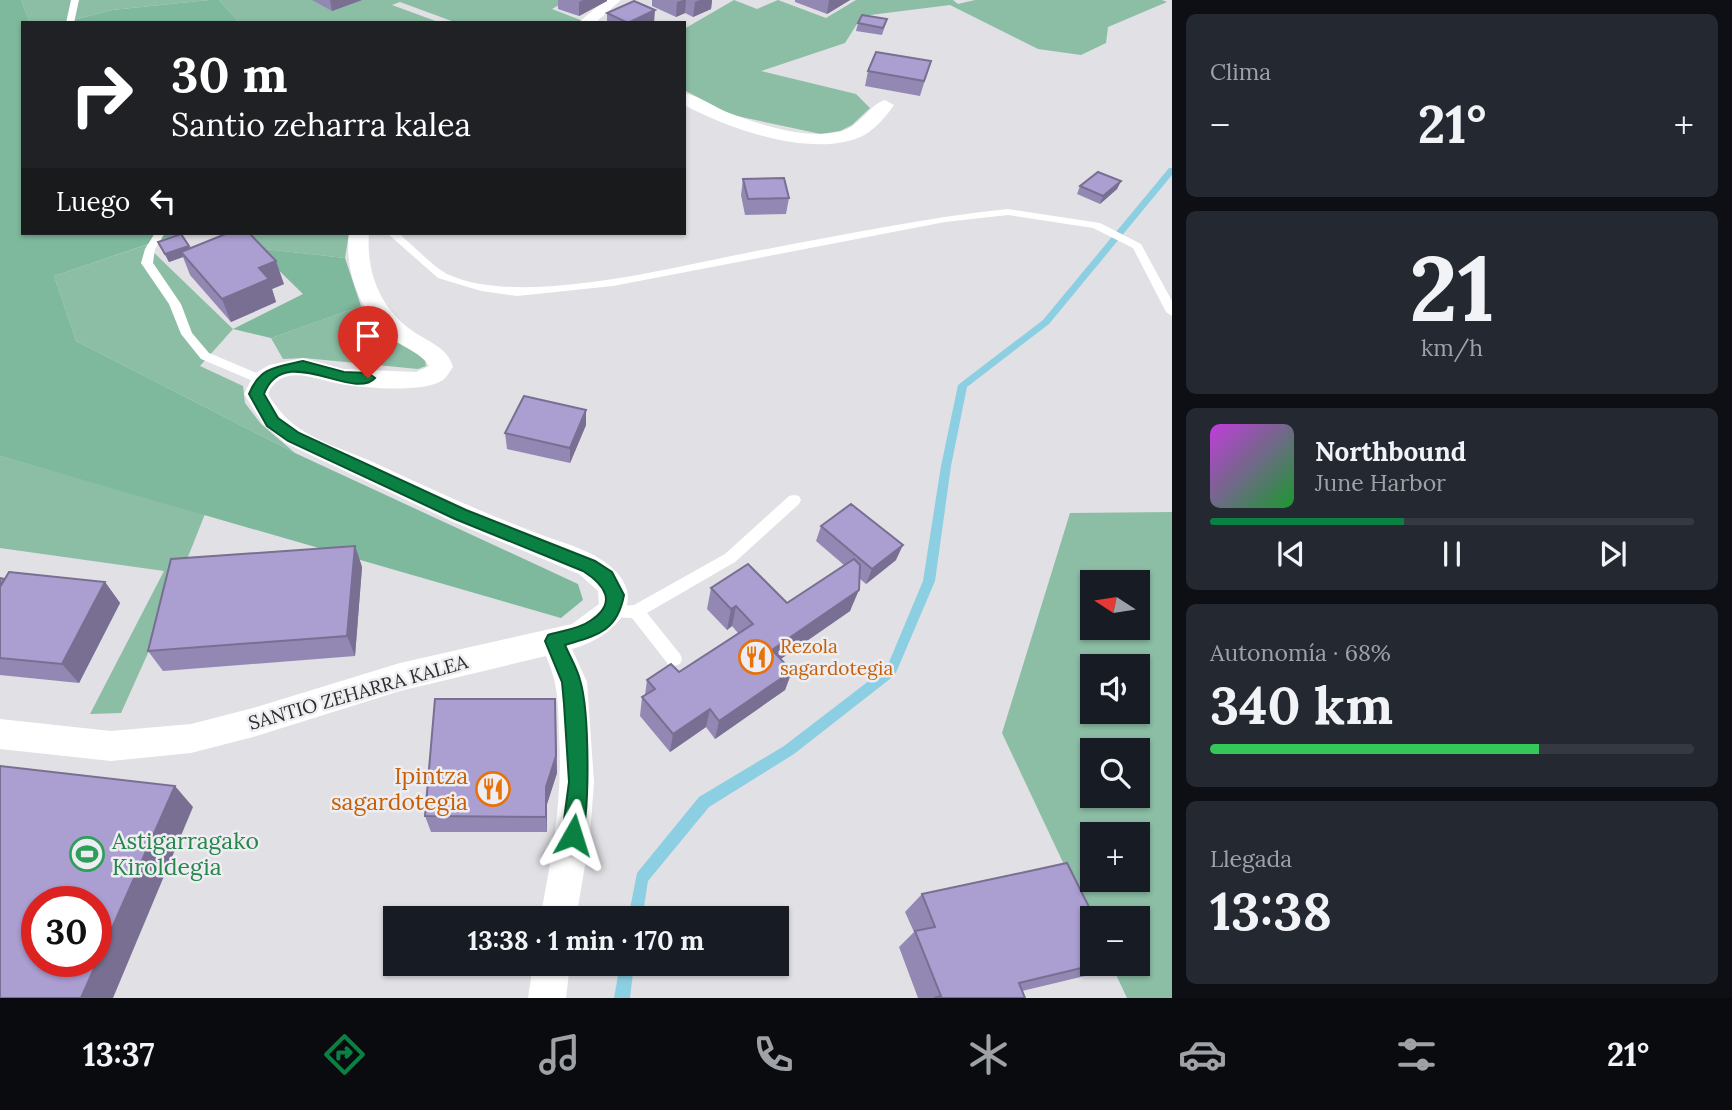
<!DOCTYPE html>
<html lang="es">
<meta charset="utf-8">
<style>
:root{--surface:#171b24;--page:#242831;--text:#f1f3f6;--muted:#9ea1a6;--line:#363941;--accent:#0b8043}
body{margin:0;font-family:Lora,serif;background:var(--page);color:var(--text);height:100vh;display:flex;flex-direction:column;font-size:26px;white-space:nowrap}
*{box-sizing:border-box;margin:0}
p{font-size:23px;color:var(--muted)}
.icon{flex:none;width:38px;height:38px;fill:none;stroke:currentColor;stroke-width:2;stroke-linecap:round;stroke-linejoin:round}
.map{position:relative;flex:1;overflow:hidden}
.side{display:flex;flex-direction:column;gap:14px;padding:14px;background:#0d0f14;width:560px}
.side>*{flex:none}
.hud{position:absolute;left:21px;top:21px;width:665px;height:214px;border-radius:0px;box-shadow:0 2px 5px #0004;background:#202124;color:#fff;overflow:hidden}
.needle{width:46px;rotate:282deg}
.fabs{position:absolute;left:1080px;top:570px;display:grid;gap:14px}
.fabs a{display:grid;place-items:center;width:70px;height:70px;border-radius:0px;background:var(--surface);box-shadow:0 2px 5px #0004;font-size:35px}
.speed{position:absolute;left:21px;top:886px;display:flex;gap:14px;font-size:35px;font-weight:700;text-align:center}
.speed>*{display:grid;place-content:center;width:91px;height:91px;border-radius:50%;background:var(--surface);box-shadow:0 2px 5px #0004;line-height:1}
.speed .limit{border:10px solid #d22;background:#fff;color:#111}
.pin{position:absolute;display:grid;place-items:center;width:60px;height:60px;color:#fff;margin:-72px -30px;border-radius:50% 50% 50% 0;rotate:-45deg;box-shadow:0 0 7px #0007}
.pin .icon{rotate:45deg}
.me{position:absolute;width:77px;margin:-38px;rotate:6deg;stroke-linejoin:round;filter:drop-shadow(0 0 5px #0008)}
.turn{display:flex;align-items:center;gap:24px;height:147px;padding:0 35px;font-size:32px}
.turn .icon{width:91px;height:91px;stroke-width:2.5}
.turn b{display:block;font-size:49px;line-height:60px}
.then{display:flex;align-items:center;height:66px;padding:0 35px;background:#0003;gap:14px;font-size:26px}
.big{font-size:52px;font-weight:800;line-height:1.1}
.side .widget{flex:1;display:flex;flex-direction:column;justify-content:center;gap:10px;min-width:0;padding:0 24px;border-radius:10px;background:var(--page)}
.side .dial{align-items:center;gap:0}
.dial b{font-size:91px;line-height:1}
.song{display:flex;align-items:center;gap:21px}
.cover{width:84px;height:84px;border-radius:10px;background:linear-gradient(135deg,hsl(290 70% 55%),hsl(130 70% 35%))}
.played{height:7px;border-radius:4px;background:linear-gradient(90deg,var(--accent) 40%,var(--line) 40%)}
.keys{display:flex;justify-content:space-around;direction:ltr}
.heat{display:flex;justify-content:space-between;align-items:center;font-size:38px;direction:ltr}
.charge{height:10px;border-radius:5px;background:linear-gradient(90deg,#34c759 68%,var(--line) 0)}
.trip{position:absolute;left:383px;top:906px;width:406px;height:70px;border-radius:0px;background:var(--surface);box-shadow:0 2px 5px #0004;font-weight:800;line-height:70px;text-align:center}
.dock{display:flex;height:112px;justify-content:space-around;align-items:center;background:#090b0e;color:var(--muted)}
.dock .icon{width:49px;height:49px}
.dock .selected{color:var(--accent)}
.dock b{font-size:32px;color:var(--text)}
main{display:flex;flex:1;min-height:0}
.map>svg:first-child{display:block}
</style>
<main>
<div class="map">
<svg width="1172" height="998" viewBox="0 0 1172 998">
<rect width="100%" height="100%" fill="#e1e0e4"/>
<g fill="#8cbda5" fill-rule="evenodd">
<path d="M21,0h188l-97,10 -50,13h-32z"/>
<path d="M219,0h349l-16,9 31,12 -126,2 -57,-21 -8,3 49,18h-201z"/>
<path d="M734,0l23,9 21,-9 48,18 30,-18h97l5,4 17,-4h187l5,2 -59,25 -2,16 -25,12 -43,-6 -88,-44 -88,11 -17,27 -84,28 95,23 14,14 -18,17 -12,6 -19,3 -89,-19 -48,-25v-61z"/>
<path d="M238,233h111l-4,25 -89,-10z"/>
<path d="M146,245l87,84 -33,37 43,20 2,17 16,21 34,29 -219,-112 -22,-65z"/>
<path d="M361,306l64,54 1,6 -8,3 -114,-11 -21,1 -12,-21z"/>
<path d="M0,456l205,58 -43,108 -41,91 -31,1 74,-143 -164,-23z"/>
<path d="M1172,512v486h-45l-16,-34h27v-45h-46v5l-90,-191 68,-220zM1092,583h46v45h-46zM1092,667h46v45h-46zM1092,751h46v45h-46zM1092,835h46v45h-46z"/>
</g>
<g fill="#7eb99d">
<path d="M0,0h21l9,23h-7v210h158l-127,43 22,65 219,112 283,131 5,16 -22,18 -561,-162z"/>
<path d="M209,0h10l21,23h-178l50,-13z"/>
<path d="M256,248l89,10 16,48 -90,32 -38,-9 70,-35z"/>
</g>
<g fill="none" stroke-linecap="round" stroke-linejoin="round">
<g fill="#8ccfe3" fill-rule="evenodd">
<path d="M1169,168h3v7l-123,149 -82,63 -16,79 -16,115 -40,94 -101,79 -85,53 -61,74 -6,38h-14l9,-46 62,-76 85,-51 103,-79 36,-86 18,-115 17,-81 85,-65z"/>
<path d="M620,964h14l-4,34h-16z"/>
</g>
<g fill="#fff" fill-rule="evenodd">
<path d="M71,0h8l-5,23h-8z"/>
<path d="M1008,209l92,14 41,21 31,57v15l-6,-4 -33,-64 -40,-20 -85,-13 -63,7 -332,64 -96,10 -36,-5 -43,-13 -51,-45h11c14,11 34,33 49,41 71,34 227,-7 304,-22 86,-16 171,-34 257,-43z"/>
<path d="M155,233h10l-10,16 -2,14 28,41 11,29 17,20 57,24 2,3 -2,3h-8l-57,-24 -20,-25 -12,-30 -28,-41 4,-14z"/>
<path d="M794,495l5,1 2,4 -2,4 -64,58 -88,51 33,41 2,5 -2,5 -6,2 -6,-2 -36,-46 -25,-1 -3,-5 3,-5 27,-2 91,-51 64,-58z"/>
</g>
<g fill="#fff" fill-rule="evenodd">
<path d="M605,0h16l-26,23h-17z"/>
<path d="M684,93c14,3 27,12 40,18 34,13 82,30 118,20 18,-5 28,-27 43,-31l9,5c-9,13 -21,27 -36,33 -50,19 -129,-9 -174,-33z"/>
<path d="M349,233h20c-3,39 11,76 45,99 15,10 34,16 39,35 -3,4 -6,10 -10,13 -19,13 -75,8 -97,5 -26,-3 -64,-25 -78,9 8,14 19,26 32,35 22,14 49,23 73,33 53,25 106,49 161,70 25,10 57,17 77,35 41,36 -1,72 -39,82l15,33 7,100 -4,53 -14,84h-36c12,-64 23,-118 19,-184 -1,-33 0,-48 -13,-79l-146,35 -147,46 -62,16 -80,8 -111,-12v-30l111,12 80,-7 62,-16 147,-45 172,-39 27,-20 -1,-13 -19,-17 -128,-53 -166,-78 -22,-19 -19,-30 10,-20 15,-9 34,-7 41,11 72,3 13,-6c-7,-12 -24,-18 -35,-26 -33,-25 -50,-67 -45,-107z"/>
<path d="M533,964h37l-4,34h-38z"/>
</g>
</g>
<g fill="#9388b3">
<path d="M312,0h50l-30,11z"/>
<path d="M558,0h49v1l-28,15 -21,-7z"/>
<path d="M652,0h60l-1,9 -18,8 -8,-4 -9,4 -24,-11z"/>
<path d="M795,0h55l-23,14 -32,-12z"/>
<path d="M607,13l47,10h-47z"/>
<path d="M887,19l-5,16 -26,-4 2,-8z"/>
<path d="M931,61l-11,35 -55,-10 3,-15z"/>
<path d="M743,179l46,19 -3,16 -41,1 -4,-20z"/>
<path d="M1121,181l-4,8 -17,15 -23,-10 3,-8z"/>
<path d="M158,242l31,4 1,2 94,36 -12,5 4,13 -45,20 -41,-47 -7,-18 -14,5z"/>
<path d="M586,425l-16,38 -63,-14 -2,-16z"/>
<path d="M821,526l75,34 -30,24 -7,-6 -9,33 -69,48 11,12 -7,19 -70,49 -9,-12 -36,25 -30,-36 2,-19 3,-2 2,-15 32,-8 59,-39 -6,-7 -5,4 -20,-21 4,-21 76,15 57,-38 -28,-24z"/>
<path d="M355,546l7,21 -7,89 -192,15 -15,-20z"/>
<path d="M0,578l105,4 15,21 -41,80 -79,-8z"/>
<path d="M556,717l1,56 -10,31v28h-116l-6,-16z"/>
<path d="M922,894l170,70h17l-20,11 -67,16 3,7h-107l-19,-51 15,-15 -9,-20z"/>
</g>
<g fill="#786f92">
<path d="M330,0h32l-30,11z"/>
<path d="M583,0h24v1l-28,15v-14z"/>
<path d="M683,0h3l-1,13 -9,4 1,-15z"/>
<path d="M700,0h12l-1,9 -18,8 2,-15z"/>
<path d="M829,0h21l-23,14z"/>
<path d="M655,10l-1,13h-26z"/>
<path d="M1121,181l-4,8 -17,15 3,-8z"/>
<path d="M189,246l3,8 -11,-2 2,5 -14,5 -4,-8z"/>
<path d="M276,261l8,23 -12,5 4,13 -45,20 -9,-23 37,-31z"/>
<path d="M586,410v15l-16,38v-15z"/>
<path d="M903,545l-7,15 -30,24 6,-15z"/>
<path d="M355,546l7,21 -7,89 -8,-20z"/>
<path d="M105,582l15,21 -41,80 -17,-19z"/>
<path d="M859,590l-9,21 -84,58 6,-19z"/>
<path d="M736,606l-4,20 -5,4 4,-21z"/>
<path d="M792,671l-7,19 -70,49 4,-18z"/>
<path d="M555,699l2,74 -10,31v28l-1,-15v-30z"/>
<path d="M710,709l-4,18 -36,25 3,-18z"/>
<path d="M175,786l18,21 -80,191h-32z"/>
</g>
<g fill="#ab9ed0" stroke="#786f92" stroke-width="2" fill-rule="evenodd">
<path d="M634,1l21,9 -27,13 -21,-10z"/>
<path d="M862,15l25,4 -4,9 -25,-5z"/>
<path d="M876,52l55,9 -7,20 -56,-10z"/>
<path d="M1098,172l23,9 -18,15 -23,-10z"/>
<path d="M784,178l5,20 -41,1 -5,-20z"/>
<path d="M228,233h21l27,28 -17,7 10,11 -47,20 -41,-47z"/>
<path d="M181,234l8,12 -24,8 -7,-12z"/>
<path d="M524,396l62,14 -16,38 -65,-15z"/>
<path d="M851,504l52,41 -31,24 -51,-43z"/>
<path d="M355,546l-8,90 -199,15 23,-92z"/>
<path d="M854,559l6,6 -1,25 -87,60 20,21 -73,50 -9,-12 -37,25 -31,-37 13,-8 -8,-9 24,-16 8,8 74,-48 -17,-18 -5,3 -20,-21 37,-24 39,39z"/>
<path d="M9,572l96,10 -43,82 -62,-6v-71z"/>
<path d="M0,578l4,1 -4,7z"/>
<path d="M435,699h120l1,57 -10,31v30l-121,-1z"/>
<path d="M0,766l175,20 -94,212h-81zM37,901h59v60h-59z"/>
<path d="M1067,863l28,56h-3v45h6l-79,19 6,15h-91l7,-2 -26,-65 20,-4 -13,-33z"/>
</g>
<path fill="#0b8043" stroke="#07532c" stroke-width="2" d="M303,361l41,11 24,1 7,5c-22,24 -91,-37 -111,16l14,24 21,15 167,77 129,51 17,11 12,23c-7,37 -27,40 -59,50 5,12 12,23 15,35 9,29 11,135 0,162l-7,3 -8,-3 -3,-7 7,-53 -5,-78 -2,-22 -17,-41 3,-6c13,-4 31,-6 42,-14 28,-18 15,-36 -7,-50l-128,-52 -167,-78 -21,-15 -18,-32c11,-27 27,-27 54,-33z"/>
<defs>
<g id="restaurant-ring" transform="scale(1.75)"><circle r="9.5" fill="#eeedf1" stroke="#e8710a" stroke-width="1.5"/><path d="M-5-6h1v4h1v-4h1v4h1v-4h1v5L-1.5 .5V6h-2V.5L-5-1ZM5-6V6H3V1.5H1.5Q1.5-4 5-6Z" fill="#e8710a"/></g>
<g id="stadium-ring" transform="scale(1.75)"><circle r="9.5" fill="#eeedf1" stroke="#2e9e5b" stroke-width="1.5"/><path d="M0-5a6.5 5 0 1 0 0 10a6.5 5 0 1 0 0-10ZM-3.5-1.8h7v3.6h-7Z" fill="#2e9e5b"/></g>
</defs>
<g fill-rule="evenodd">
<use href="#restaurant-ring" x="756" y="657"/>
<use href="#restaurant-ring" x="493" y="789"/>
<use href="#stadium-ring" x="87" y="854"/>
</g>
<g text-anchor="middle" stroke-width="5" stroke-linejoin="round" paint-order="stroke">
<g font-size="19" fill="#c56008" stroke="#eeedf1" text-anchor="start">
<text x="780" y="653">Rezola<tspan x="780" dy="22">sagardotegia</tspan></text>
</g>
<g font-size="19" fill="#2b2b2c" stroke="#eeedf1">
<text transform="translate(358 692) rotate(-16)" y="7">SANTIO ZEHARRA KALEA</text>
</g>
<g font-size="23" fill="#c56008" stroke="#eeedf1" text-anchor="end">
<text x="468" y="784">Ipintza<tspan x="468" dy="26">sagardotegia</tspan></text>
</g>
<g font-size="23" fill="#27864d" stroke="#eeedf1" text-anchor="start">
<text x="112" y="849">Astigarragako<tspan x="112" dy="26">Kiroldegia</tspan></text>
</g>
</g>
</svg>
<div class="fabs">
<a><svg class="needle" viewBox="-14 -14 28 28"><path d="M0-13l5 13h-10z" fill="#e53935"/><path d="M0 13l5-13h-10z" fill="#9ea1a6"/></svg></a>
<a><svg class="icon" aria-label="sound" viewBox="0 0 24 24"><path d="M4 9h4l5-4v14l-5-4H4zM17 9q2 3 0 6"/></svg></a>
<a><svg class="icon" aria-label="search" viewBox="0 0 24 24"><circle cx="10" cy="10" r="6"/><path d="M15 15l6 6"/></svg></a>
<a>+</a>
<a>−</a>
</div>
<div class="speed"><div class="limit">30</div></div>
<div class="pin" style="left:368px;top:378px;background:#d93025"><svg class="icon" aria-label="arrive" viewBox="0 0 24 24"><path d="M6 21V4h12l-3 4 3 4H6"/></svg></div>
<svg class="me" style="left:573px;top:835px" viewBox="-20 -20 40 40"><path d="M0-17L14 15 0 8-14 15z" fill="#0b8043" stroke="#fff" stroke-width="4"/></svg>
<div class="trip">13:38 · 1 min · 170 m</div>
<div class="hud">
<div class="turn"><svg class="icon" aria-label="right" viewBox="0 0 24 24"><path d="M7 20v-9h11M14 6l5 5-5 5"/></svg><div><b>30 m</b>Santio zeharra kalea</div></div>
<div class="then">Luego<svg class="icon" aria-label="left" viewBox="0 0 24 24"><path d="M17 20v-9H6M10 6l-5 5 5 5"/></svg></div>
</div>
</div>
<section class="side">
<div class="widget"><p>Clima</p>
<div class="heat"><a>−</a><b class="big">21°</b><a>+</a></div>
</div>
<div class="widget dial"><b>21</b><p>km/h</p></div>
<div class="widget">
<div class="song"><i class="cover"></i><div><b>Northbound</b><p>June Harbor</p></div></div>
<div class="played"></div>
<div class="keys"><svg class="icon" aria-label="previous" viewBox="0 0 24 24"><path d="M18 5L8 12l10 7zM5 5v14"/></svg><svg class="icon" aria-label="pause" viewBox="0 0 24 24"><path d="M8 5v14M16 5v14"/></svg><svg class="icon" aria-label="next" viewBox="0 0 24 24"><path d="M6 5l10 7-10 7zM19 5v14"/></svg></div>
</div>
<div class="widget"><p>Autonomía · 68%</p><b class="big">340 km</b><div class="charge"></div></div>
<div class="widget"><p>Llegada</p><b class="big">13:38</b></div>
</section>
</main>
<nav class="dock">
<b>13:37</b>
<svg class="icon selected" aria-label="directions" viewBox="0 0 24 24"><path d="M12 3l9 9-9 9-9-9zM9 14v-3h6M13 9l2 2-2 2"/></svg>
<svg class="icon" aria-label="music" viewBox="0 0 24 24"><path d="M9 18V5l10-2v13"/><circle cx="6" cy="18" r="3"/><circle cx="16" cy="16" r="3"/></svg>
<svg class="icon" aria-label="phone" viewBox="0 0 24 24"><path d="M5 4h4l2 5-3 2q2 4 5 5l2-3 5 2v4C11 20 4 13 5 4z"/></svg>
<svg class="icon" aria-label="climate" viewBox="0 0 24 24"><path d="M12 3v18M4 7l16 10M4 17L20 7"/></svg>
<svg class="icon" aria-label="car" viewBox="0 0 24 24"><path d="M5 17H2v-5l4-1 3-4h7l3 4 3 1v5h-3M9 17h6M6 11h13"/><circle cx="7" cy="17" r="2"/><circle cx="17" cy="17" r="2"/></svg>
<svg class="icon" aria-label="filters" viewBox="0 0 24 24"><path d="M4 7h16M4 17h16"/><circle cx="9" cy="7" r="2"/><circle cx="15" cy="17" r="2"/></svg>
<b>21°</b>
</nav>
